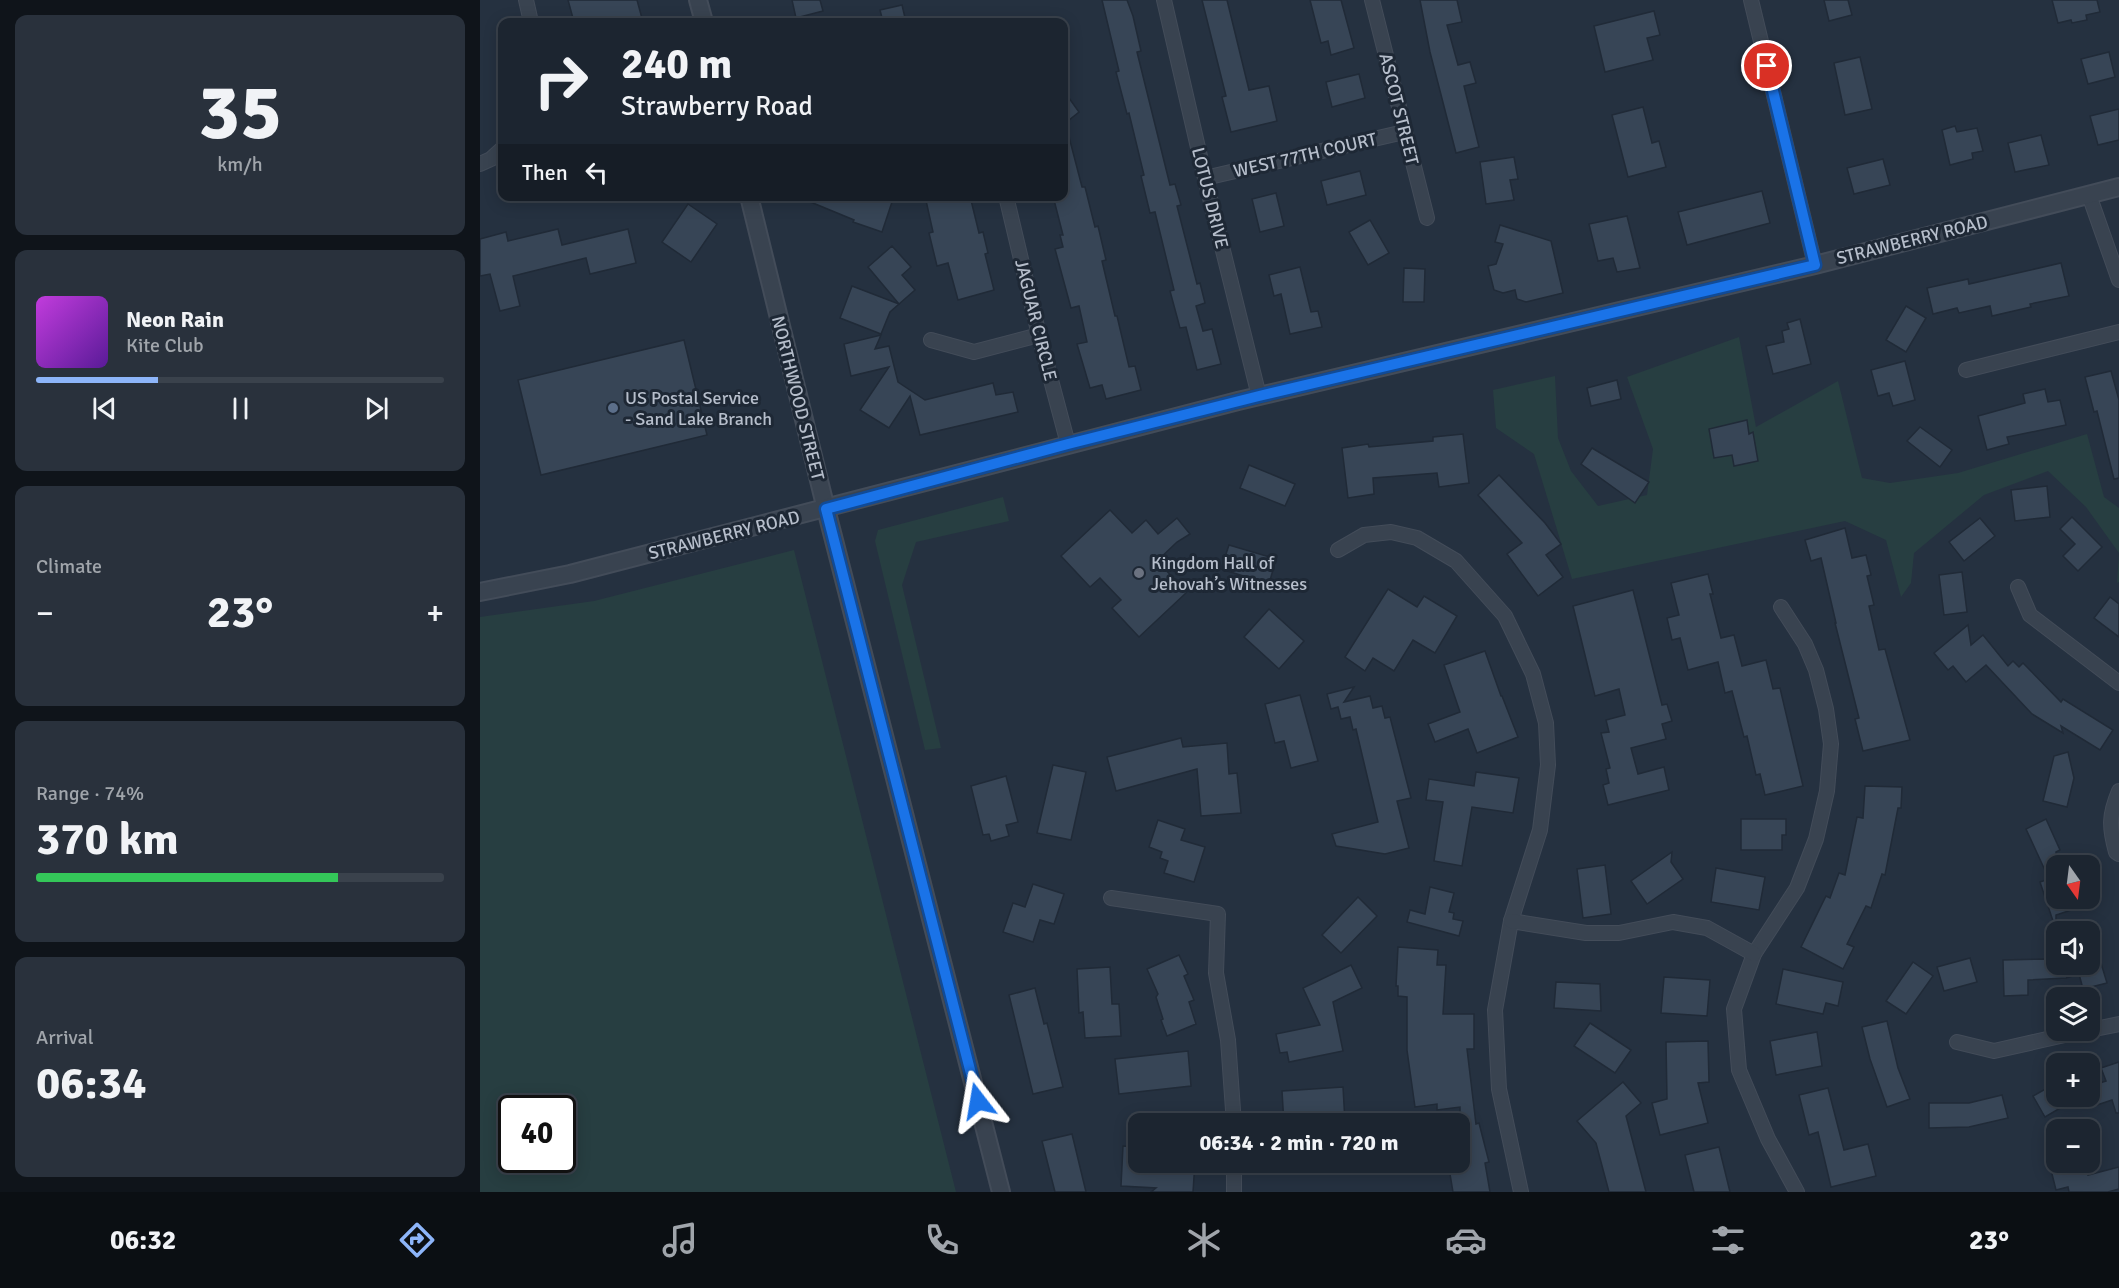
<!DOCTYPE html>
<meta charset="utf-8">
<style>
:root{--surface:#1c2530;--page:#29313c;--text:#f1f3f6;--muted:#a0a5ab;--line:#3a424c;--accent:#8db5f9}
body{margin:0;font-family:Signika,sans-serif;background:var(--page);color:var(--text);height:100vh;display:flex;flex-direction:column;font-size:22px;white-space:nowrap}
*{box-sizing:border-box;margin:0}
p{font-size:20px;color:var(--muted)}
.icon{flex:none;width:33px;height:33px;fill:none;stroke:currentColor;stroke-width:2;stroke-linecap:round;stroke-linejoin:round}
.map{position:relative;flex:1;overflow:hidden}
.side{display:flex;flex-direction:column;gap:15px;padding:15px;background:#0f141a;width:480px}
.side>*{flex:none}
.banner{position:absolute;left:18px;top:18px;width:570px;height:183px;border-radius:12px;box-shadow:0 3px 15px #0003,0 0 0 2px var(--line);background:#1c2530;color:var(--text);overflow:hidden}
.needle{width:39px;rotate:166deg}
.buttons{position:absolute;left:1566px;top:855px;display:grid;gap:12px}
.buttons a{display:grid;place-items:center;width:54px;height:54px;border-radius:12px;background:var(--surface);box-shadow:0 3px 15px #0003,0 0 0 2px var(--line);font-size:30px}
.speed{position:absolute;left:18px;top:1095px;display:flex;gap:12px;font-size:30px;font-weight:700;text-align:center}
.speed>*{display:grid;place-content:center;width:78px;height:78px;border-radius:50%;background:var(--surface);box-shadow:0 3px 15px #0003,0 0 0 2px var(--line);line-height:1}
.speed .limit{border:3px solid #111;border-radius:9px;background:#fff;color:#111}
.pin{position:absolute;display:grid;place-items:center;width:51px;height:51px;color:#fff;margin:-26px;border:3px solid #fff;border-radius:50%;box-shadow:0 2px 6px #0007}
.me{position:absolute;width:66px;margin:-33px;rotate:346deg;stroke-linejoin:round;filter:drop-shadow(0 0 4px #0008)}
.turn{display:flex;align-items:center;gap:21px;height:126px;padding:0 24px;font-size:27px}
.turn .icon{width:78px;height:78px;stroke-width:2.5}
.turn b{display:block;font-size:42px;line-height:51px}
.then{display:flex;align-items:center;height:57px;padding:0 24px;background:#0003;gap:12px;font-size:22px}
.big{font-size:45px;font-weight:700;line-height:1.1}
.side .card{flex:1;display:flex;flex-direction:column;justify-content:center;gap:9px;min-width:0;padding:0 21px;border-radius:12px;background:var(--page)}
.side .dial{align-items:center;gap:0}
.dial b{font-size:78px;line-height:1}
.song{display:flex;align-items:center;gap:18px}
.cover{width:72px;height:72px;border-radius:9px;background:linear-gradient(135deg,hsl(290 70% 55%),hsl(270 70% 35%))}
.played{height:6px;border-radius:3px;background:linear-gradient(90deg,var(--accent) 30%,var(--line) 30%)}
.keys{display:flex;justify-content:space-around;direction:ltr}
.heat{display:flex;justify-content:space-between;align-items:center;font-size:33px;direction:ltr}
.charge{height:9px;border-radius:4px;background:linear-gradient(90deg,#34c759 74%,var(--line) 0)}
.trip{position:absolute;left:648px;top:1113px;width:342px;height:60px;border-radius:12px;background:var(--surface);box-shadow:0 3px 15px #0003,0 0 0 2px var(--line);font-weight:700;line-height:60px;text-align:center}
.tabs{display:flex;height:96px;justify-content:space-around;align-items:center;background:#0b0f13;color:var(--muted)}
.tabs .icon{width:42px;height:42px}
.tabs .on{color:var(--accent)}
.tabs b{font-size:27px;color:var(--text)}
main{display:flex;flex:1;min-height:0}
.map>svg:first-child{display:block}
</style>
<main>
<section class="side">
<div class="card dial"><b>35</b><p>km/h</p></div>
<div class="card">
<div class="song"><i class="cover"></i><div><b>Neon Rain</b><p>Kite Club</p></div></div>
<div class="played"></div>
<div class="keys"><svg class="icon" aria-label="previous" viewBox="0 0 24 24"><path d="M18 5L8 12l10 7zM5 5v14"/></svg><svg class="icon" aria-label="pause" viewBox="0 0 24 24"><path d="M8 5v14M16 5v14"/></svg><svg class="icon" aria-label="next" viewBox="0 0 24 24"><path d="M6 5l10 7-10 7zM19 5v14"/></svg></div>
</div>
<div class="card"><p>Climate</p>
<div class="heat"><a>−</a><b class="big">23°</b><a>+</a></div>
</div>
<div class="card"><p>Range · 74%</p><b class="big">370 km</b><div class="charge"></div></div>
<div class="card"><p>Arrival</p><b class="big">06:34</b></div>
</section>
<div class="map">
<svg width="1639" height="1192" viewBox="0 0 1639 1192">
<rect width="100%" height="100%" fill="#253140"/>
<g fill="#273e41" fill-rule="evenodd">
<path d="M1259,337l17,90 82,-46 24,97 28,5 68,-10 129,-39 17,63 15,11v74l-2,1 2,-30 -33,-46 -38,-36 -64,24 -70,58 -3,30 -10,14 -15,-57 -41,-19 -273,58 -38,-125 -38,-26 -3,-38 62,-14 3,62 13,33 27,35 49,-11 6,-46 -26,-72z"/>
<path d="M523,497l6,24 -93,21 -14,43 39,163 -16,2 -50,-209 3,-11z"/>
<path d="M314,550l162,642h-476v-575l114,-16zM32,1108h50v52h-50z"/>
</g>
<g fill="#374556" stroke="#202a37" stroke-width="1.5">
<path d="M88,0h69l6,22h-69z"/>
<path d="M312,0h28l3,11 -27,7z"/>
<path d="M622,0h25l6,16 8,35 -4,1 33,133 5,-1 6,21 -4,1 20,78 3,-1 5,20 -9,3 7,25 9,-2 9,35 -24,6 -11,-43 -6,1 -10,-37 4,-1 -19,-78 -5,1 -9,-37 3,-1 -15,-62 -2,1 -11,-42 3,-1z"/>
<path d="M722,0h25l22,90 20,-4 8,35 -46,11 -9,-35 4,-1z"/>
<path d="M830,0h31l13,48 -23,7 -3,-14 -7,2z"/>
<path d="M940,0h37l5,22 -15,3 11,40 12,-3 6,21 -12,3 15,61 -23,6 -26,-101z"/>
<path d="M1344,0h24l4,15 -23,6z"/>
<path d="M1572,0h45l3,12 -14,3 1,5 -15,3 -1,-3 -13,3z"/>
<path d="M422,5l4,17h-23l-3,-12z"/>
<path d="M1174,11l6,24 -13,3 6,22 -48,12 -11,-46z"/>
<path d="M1629,52l6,25 -27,7 -7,-25z"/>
<path d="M1380,57l12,52 -27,6 -11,-52z"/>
<path d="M879,74l6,24 -33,9 -6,-25z"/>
<path d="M584,91l15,21 -15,12z"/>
<path d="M1163,107l9,36 7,-2 7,26 -38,10 -16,-62z"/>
<path d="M1639,109v31l-21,5 -8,-29z"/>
<path d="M1475,126l2,6 20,-4 6,23 -11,2 1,6 -23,6 -8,-35z"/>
<path d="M584,133h4l14,54h3l10,40 3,-1 8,34 -4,1 13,55h2l12,51 6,-1 6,24 -35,9 -4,-14 -12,3 -13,-44 10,-2 -8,-36 -8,2 -16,-59 8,-2 -3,-12h3l-10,-39h11z"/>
<path d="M1561,135l8,30 -34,7 -7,-29z"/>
<path d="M1034,157l4,22 -8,1 4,20 -28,4 -6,-42z"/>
<path d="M1403,159l7,26 -36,9 -7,-26z"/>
<path d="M880,171l6,24 -39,10 -6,-24z"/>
<path d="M1282,191l8,32 -83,22 -9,-33z"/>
<path d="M796,193l8,33 -24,6 -8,-33z"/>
<path d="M316,196h98l-12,36 -29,-10 1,-2z"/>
<path d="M445,196h45l9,37 4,-1 5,21 -3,1 9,36 -36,10 -10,-37 -11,3 -8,-33 4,-1z"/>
<path d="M208,204l29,20 -26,38 -29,-20z"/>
<path d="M1147,216l13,52 -23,4 -4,-14 -15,3 -9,-37z"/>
<path d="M890,220l19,33 -21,12 -19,-33z"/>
<path d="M1020,225l51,16 12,52 -37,9 -9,-3 -2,-9 -12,3 -9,-3 -6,-24 8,-2 7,-20 -8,-2z"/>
<path d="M78,229l4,16 66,-16 8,34 -46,11 -4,-16 -73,18 7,30 -20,5 -10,-37 -10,2v-37l26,-7 2,9z"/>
<path d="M412,246l19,21 -9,8 13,15 -16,14 -31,-37z"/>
<path d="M1581,263l8,33 -39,8 1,3 -39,9 -2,-10 -31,7 -2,-5 -24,6 -6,-26 41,-9 1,5z"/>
<path d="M820,267l11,45 7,-1 4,16 -32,7 -9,-40 -7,2 -5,-21z"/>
<path d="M924,268l21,1 -1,33h-21z"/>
<path d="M372,286l47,18 -9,8 -9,22 -41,-16z"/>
<path d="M1426,306l20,12 -20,34 -20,-12z"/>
<path d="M1320,319l11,45 -38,10 -7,-28 18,-4 -2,-11 7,-2 -2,-6z"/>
<path d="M401,335l-6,14 14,-3 9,36 27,18 68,-17 3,12 17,-3 5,20 -98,23 -10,-39 -21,32 -29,-18 29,-43 -38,9 -7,-32z"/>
<path d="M204,340l23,95 -166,40 -23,-95z"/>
<path d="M1425,361l10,39 -22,6 -4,-13 -11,3 -7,-26z"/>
<path d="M1631,371l8,29v78l-5,1 -17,-68 -3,1 -9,-35z"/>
<path d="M1137,380l4,19 -30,7 -4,-18z"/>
<path d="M1565,389l3,13 12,-2 6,25 -59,12 2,7 -22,6 -9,-34 47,-13 -2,-9z"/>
<path d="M1267,420l2,14 4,-2 5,29 -24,5 -2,-11 -18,3 -5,-29z"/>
<path d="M1440,427l32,23 -12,17 -33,-26z"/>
<path d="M983,434l6,49 -30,4 -2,-14 -64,5 1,16 -26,4 -6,-50 26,-4 1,3 64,-6v-4z"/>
<path d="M1112,448l57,34 -14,21 -54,-39z"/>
<path d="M769,465l46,19 -10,22 -45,-18z"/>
<path d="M1019,475l46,48 16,21 -15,11 17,22 -25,19 -31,-42 15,-11 -44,-48z"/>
<path d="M1567,486l3,31 -35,4 -4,-31z"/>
<path d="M630,510l22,23 14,-13 12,14 19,-16 13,16 -13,8 -20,19 30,31 -48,45 -27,-29 9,-8 -21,-22 -10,9 -29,-31z"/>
<path d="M1592,517l30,30 -24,24 -15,-15 12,-12 -15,-15z"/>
<path d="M1500,518l15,18 -31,25 -15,-19z"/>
<path d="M1365,528l7,30 14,-3 5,20 -4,1 7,29 -5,1 10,44 6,-1 25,91 -47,11 -8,-32 4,-1 -24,-95h1l-15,-65 -10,3 -6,-21z"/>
<path d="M749,545l47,14 -7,25 -48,-15z"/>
<path d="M1482,572l5,40 -23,3 -5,-40z"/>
<path d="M1228,574l5,20h-3l11,44 13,-3 8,31 24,-6 7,29 7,-1 23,98 -38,9 -5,-21 -4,1 -9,-39 -3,1 -12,-46 -7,2 -7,-31 -30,8 -8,-32 -8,2 -5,-22 12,-3 -8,-32z"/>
<path d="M908,589l29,18 7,-11 33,20 -22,37 -22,-13 -19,31 -21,-13 -8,13 -20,-14z"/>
<path d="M1153,590l29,115 5,-1 5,17 -10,3 4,15 -35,9 7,26 26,-7 5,23 -61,15 -5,-20 6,-2 -3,-14 4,-1 -9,-35 8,-1 -3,-12 19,-5 -6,-26 -24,7 -22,-90z"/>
<path d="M1630,597l9,7v33l-25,-19z"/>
<path d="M789,609l35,32 -25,28 -35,-32z"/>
<path d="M1488,625l3,20 12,-10 25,31 5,-5 6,6 4,-4 38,39 2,-3 50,31 -13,20 -39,-24 2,7 -31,-19 -46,-49 -20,17 -13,-16 -5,4 -14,-17z"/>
<path d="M1005,651l16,45h1l16,41 -41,16 -9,-24 -33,13 -7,-18 32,-12 -16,-47z"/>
<path d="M874,687l-10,15 26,-6 3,12 9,-2 3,12 5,-1 21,81 -14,3 12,47 -24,6 -49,-8 -4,-12 46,-12 -22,-93 -3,1 -3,-13 -9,2 -3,-12 -7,2 -4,-15z"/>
<path d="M820,695l18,66 -27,7 -7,-27 -9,2 -10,-39z"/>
<path d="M701,738l2,9 44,-4 2,31 8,-1 4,40 -40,3 -4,-47 -81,22 -9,-34z"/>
<path d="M1588,752l6,26 -7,29 -24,-6 11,-45z"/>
<path d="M573,765l33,7 -15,68 -34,-7z"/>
<path d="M996,772l43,6 -6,35 -41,-6 -10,59 -28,-5 9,-59 -17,-2 3,-21 45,7z"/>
<path d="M526,776l12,46 -12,3 3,11 -18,5 -2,-7 -6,1 -12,-49z"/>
<path d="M1385,786l37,1 -1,21h-3l-13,67 -3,-1 -11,34 -5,-2 -19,38 7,3 -11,22 -42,-22 25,-51 4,2 9,-25 6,2 12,-58 6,1z"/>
<path d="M1261,819h45v16h-4v15h-41z"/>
<path d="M1566,819l14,31 -4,2v46h43v3l-43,14v9h-2l-14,-42 9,-3 -23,-50z"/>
<path d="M678,820l27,9 -4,11 24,7 -11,35 -30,-9 4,-12 -8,-3 2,-6 -13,-5z"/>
<path d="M1192,852l-1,10 12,17 -36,25 -16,-23z"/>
<path d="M1125,865l6,49 -28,4 -6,-49z"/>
<path d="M1236,868l49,9 -6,33 -48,-8z"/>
<path d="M553,884l31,10 -10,30 -14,-4 -7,22 -30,-10 10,-29 12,4z"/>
<path d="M950,887l24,6 -5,19 5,1 -1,6 10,2 -4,15 -52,-14 3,-12 15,4z"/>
<path d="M878,897l19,19 -36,37 -19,-18z"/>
<path d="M918,947l40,3 -1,15h9l-3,49h31v35h-7l9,75 3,-1 10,39 -4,1 5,29h-37l-5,-30h12v-55l-23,3v-6l-22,3 -8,-57v-53l-9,-1v-10h-2z"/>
<path d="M699,955l9,19 -4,2 10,24 -5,2 7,22 -29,12 -6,-16 2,-1 -7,-22 2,-3 -11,-25z"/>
<path d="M1490,958l7,24 -33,9 -7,-24z"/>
<path d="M1566,959v5l55,-1 6,20 -24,6 -4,-15 -13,4 -38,2v15l-24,1 -1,-36z"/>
<path d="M1433,962l20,14 -27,38 -20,-13z"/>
<path d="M871,965l11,23 -29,14 10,49 -54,11 -2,-10 -7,1 -4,-19 44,-9 -17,-37z"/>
<path d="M630,967l2,37h7l2,32 -36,2 -2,-26 -4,1 -2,-44z"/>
<path d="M1303,969l60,13 -5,24 -12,-3 -3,11 -47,-10z"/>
<path d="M1184,977l46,3 -3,36 -46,-3z"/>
<path d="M1076,982l44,2 1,27 -47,-3z"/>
<path d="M555,988l9,36 3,-1 16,64 -30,7 -24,-99z"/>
<path d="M1407,1021l11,47 12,31 -23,8 -17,-48 -8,-32z"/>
<path d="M1110,1023l41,27 -16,23 -41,-27z"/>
<path d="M1337,1032l5,34 -46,9 -6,-34z"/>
<path d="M1228,1041l1,41 -11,1 10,40 -48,12 -8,-32 15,-4 -1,-57z"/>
<path d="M708,1051l3,35 -72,8 -4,-35z"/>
<path d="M1639,1062v51h-3l-4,-13 -18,6 -4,-20 16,-5 -5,-13z"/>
<path d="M1143,1082l18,21 -15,13 20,76h-37l-13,-49 -19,-22z"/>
<path d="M1576,1083v13h25l-36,21 -12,-21z"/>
<path d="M863,1087l2,35 -61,2 -2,-33z"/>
<path d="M1348,1088l16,62 24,-6 8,32 -45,11 -13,-55 -9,3 -10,-40z"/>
<path d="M1522,1095l6,23 -39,9 -40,1v-25h40z"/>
<path d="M592,1134l14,58h-31l-13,-51z"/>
<path d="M643,1146l15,1v15h57l-2,30h-42l5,-4 -35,-2z"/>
<path d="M1239,1147l11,45h-36l-9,-37z"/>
<path d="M1569,1162h35l4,13 31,-8v22l-11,3h-39l-1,-5 -12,3z"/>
</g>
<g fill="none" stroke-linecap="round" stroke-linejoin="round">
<g stroke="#434c59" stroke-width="16">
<g id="minor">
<path d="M46,0l5,22"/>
<path d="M684,0l41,178 54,218"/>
<path d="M892,0l55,218"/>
<path d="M1271,0l64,265"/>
<path d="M0,164l11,-5 11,-10"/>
<path d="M725,178l199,-46"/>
<path d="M1609,195l30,85"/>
<path d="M526,196l33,139 29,109"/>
<path d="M451,340l43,12 65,-17"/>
<path d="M1486,370l153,-38"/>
<path d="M858,550l26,-15 27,-3 26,6 39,23 49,55 28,58 13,49 2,42 -8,65 -29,91 -16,89 4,79 22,103"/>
<path d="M1538,587l12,28 89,68"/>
<path d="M1301,607l24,37 11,26 10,39 5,35 -4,47 -11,48 -19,49 -43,66 -20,55 5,61 29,69 29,53"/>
<path d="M1639,791c-10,24 -10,36 -3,61l3,2"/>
<path d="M631,898l107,16 -2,59 12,67 6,84"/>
<path d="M1031,921l75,12h33l54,-11 34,6 47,26"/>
<path d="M1610,1030l29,-6"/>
<path d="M1477,1042l37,9 93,-21"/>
<path d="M754,1192v-30"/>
</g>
</g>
<g stroke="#434c59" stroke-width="20">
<g id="tertiary">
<path d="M218,0l6,22"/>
<path d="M269,196l77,313 175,683"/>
<path d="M0,592l90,-18 668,-173 577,-136 304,-78"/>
</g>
</g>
<use href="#minor" stroke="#394350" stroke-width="14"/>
<use href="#tertiary" stroke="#394350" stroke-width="16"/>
</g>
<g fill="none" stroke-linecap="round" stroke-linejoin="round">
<g stroke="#114b97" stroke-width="15">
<path id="route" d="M498,1101l-152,-592 242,-65 191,-48 556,-131 -48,-199"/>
</g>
<use href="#route" stroke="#1a73e8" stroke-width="10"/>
</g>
<circle fill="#5c6f8a" stroke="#1e2835" stroke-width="2" cx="133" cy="408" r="6"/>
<circle fill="#6b7280" stroke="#1e2835" stroke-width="2" cx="659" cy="573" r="6"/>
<g text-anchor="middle" stroke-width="6" stroke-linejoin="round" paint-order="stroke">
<g font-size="18" fill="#b6becb" stroke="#1e2835">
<text transform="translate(919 109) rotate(76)" y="6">ASCOT STREET</text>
<text transform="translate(825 155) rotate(-13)" y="6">WEST 77TH COURT</text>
<text transform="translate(730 198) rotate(76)" y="6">LOTUS DRIVE</text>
<text transform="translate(1432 240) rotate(-14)" y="6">STRAWBERRY ROAD</text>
<text transform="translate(556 320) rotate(76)" y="6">JAGUAR CIRCLE</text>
<text transform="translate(318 398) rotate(76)" y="6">NORTHWOOD STREET</text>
<text transform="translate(244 535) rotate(-14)" y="6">STRAWBERRY ROAD</text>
</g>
<g font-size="18" fill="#b6becb" stroke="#1e2835" text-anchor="start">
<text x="145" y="404">US Postal Service<tspan x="145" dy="21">- Sand Lake Branch</tspan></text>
<text x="671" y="569">Kingdom Hall of<tspan x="671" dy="21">Jehovah’s Witnesses</tspan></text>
</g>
</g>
</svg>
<div class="buttons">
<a><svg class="needle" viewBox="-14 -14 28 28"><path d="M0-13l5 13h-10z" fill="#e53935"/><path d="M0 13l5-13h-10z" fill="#a0a5ab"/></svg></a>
<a><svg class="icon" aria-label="sound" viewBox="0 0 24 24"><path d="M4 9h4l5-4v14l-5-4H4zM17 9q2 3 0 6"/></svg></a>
<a><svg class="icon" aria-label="layers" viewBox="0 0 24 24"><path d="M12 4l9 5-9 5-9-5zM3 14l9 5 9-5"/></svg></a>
<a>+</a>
<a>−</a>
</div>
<div class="speed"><div class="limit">40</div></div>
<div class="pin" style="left:1287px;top:66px;background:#d93025"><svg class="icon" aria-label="arrive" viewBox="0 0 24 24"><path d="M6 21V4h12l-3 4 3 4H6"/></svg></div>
<svg class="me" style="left:498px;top:1101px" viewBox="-20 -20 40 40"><path d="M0-17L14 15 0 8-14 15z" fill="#1a73e8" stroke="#fff" stroke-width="4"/></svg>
<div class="trip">06:34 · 2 min · 720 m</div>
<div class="banner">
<div class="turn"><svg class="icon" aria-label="right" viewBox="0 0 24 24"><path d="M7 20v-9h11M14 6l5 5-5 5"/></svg><div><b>240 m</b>Strawberry Road</div></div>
<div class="then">Then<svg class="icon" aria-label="left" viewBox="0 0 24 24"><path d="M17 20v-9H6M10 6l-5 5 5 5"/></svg></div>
</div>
</div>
</main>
<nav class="tabs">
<b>06:32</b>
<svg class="icon on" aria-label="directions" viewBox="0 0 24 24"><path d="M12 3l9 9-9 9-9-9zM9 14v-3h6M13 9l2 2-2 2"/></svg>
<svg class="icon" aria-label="music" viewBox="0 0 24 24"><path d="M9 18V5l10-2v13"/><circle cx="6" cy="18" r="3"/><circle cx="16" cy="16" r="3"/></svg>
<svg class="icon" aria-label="phone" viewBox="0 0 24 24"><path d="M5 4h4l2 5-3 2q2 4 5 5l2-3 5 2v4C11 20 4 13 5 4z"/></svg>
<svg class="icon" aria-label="climate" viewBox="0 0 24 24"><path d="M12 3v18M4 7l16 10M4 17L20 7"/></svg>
<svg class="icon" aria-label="car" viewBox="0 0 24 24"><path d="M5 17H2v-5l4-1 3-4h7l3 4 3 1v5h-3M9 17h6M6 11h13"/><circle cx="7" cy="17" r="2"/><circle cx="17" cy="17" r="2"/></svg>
<svg class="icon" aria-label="filters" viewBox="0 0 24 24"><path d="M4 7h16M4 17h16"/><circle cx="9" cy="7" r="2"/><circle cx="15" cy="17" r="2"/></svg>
<b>23°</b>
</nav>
